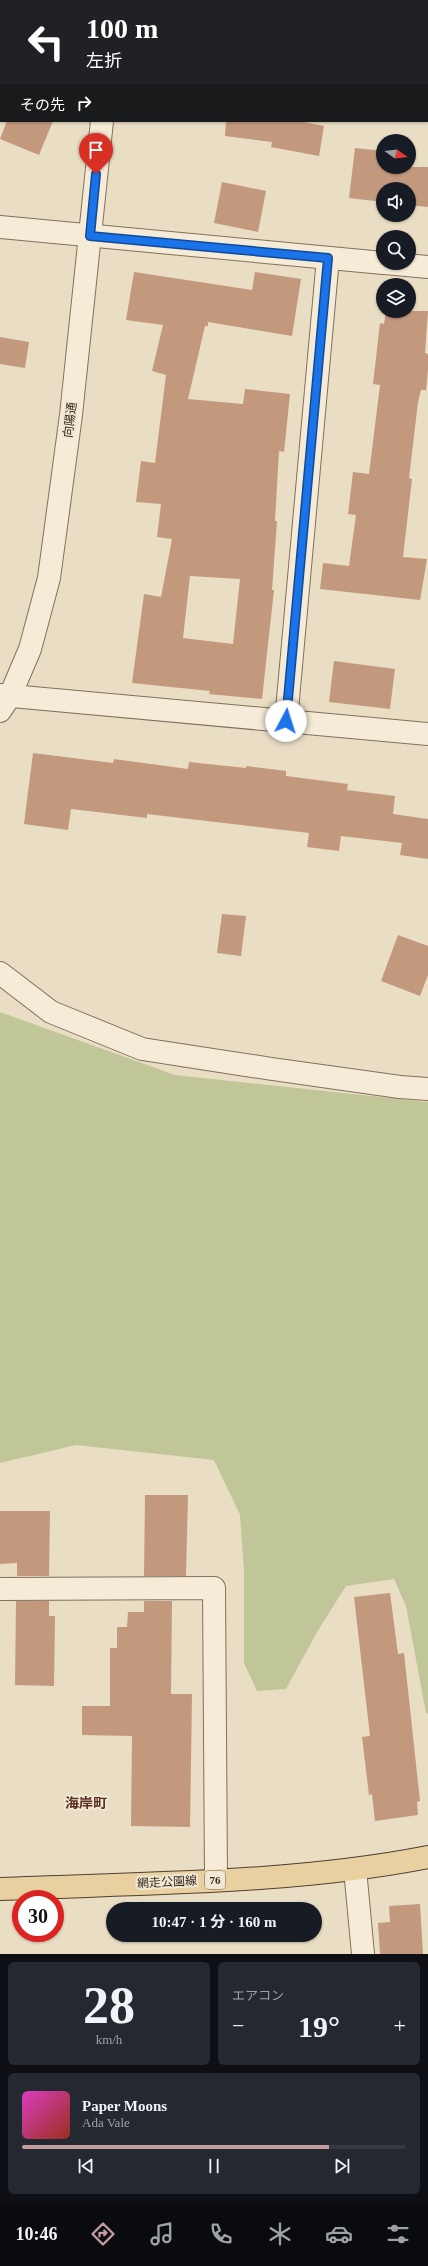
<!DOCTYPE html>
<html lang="ja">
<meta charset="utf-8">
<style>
:root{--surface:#171b24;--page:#242831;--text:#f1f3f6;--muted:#9ea1a6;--line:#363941;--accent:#c39d9f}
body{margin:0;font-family:"Times New Roman","Noto Sans JP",serif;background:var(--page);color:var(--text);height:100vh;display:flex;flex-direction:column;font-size:15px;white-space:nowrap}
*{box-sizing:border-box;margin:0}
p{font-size:13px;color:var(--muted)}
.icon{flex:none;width:22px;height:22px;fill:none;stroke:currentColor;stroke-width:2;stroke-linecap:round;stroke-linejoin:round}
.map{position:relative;height:1954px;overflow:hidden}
.drawer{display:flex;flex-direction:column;gap:8px;padding:8px;background:#0d0f14;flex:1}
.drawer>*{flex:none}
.hud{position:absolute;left:0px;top:0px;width:428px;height:122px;box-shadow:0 1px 3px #0004;background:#202124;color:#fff;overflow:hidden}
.needle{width:26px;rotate:104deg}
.fabs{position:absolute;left:376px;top:134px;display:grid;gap:8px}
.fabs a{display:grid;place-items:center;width:40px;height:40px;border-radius:50%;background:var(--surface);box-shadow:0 1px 3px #0004;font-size:20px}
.speed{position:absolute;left:12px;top:1890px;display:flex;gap:8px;font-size:20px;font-weight:700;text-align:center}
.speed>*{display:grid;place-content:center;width:52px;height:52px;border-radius:50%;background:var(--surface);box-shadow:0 1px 3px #0004;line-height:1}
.speed .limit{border:6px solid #d22;background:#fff;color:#111}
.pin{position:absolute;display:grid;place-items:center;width:34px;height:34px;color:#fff;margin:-41px -17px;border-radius:50% 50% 50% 0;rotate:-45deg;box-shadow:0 0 4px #0007}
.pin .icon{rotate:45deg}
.me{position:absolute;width:44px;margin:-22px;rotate:5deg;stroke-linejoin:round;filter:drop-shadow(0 0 3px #0008)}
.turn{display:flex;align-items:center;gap:14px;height:84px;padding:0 20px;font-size:18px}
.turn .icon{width:52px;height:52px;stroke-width:2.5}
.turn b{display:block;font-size:28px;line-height:34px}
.then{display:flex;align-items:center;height:38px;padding:0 20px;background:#0003;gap:8px;font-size:15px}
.big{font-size:30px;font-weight:700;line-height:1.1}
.drawer .tile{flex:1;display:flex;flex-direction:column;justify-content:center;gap:6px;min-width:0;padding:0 14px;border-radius:6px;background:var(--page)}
.drawer .dial{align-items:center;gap:0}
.dial b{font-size:52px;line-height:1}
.song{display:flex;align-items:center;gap:12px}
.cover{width:48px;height:48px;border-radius:6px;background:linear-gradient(135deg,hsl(310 70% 55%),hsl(10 70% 35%))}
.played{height:4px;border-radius:2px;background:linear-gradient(90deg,var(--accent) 80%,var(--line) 80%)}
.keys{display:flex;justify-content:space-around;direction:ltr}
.heat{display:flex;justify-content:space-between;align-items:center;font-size:22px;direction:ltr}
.drawer .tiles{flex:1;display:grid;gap:8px;grid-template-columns:1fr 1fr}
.tile:last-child{grid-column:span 2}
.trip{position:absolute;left:106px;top:1902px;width:216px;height:40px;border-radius:20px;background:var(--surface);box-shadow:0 1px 3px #0004;font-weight:700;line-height:40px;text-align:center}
.tab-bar{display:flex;height:64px;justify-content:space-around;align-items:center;background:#090b0e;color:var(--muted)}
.tab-bar .icon{width:28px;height:28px}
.tab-bar .on{color:var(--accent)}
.tab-bar b{font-size:18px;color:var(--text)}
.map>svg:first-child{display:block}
</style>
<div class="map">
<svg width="428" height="1954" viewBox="0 0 428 1954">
<rect width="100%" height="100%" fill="#e9ddc4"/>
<path fill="#c1c699" d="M0,1012l175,63 253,27v612l-2,-1 -20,-107 -12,-27 -48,7 -29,46 -31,57 -29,2 -13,-28v-92l-4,-56 -26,-55 -138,-15 -76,18z"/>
<g fill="#c3997e" fill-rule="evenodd">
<path d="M7,121h46l-14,34 -39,-16z"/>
<path d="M226,121h73l25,5 -5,30 -48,-9 1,-5 -47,-6z"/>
<path d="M355,148l28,3v16h45v40l-19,-2v-16h-26v13l-34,-4z"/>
<path d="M222,182l44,9 -8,41 -44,-9z"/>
<path d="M134,272l118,18 3,-18 46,7 -9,57 -84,-14v4h-3l-17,73 55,5 2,-15 45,5 -6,58 -5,-1 -4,70h2l-5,69h2l-12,109 -53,-5 1,-3 -78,-8 12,-89 17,3 11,-58 -15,-2 4,-33 -25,-2 5,-41 14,2 11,-88 -14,-4 11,-46 -37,-5zM190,576l50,3 -7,65 -50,-6z"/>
<path d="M386,311h42l-3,42 3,1v16l-2,20h-5l-3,12 -9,76 3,1 -9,78 24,2 -7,41 -100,-11 3,-26 26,3 7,-51 -8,-1 5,-42 16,2 11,-89 -7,-1 7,-61 4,1z"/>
<path d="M0,337l29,5 -4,26 -25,-4z"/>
<path d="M334,661l61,8 -5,40 -61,-7z"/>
<path d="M33,753l80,10 1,-4 74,10 1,-7 57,6v-2l40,5v5l62,8 -1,6 48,6 -2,18 35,5v40l-28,-4 2,-12 -61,-7 -2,15 -32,-4 2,-14 -162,-19v4l-76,-9 -3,21 -44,-6z"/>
<path d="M222,914l24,2 -5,40 -24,-3z"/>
<path d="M398,935l30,11v29l-8,21 -39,-15z"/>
<path d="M145,1495h43l-2,81h-42z"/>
<path d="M0,1511h50l-1,65h-32v-13l-17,1z"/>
<path d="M390,1593l8,61 6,-1 16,148 -3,1 1,13 -43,6 -3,-27 -3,1 -7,-58 8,-1 -16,-139z"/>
<path d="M16,1601h33v15h6l-1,70 -39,-1z"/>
<path d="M144,1601h28l-1,93h21l-2,133 -59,-1 1,-90 -50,-1v-29h28v-58h7v-21h10l1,-15h16z"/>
<path d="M420,1904l3,50h-43l-2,-31 12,-1 -1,-16z"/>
</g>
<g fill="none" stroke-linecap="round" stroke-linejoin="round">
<g stroke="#82705c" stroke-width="24">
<g id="minor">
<path d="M125,1v-1"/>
<path d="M348,1v-1"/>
<path d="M0,18l1,1"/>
<path d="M0,227l383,36"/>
<path d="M385,263l43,4"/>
<path d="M0,695l428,39"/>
<path d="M0,711l10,-15 20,-47 19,-71 22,-163 31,-294"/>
<path d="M286,721l42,-463"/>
<path d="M0,973l51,39 91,37 130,20 128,18 28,2"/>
<path d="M0,1589l214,-1 2,291"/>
<path d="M355,1869l8,85"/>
</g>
</g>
<g stroke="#503e30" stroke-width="24">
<path id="major" d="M0,1889c140,-6 290,-5 428,-32"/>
</g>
<use href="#minor" stroke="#f5ebd6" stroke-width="22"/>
<use href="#major" stroke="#e8d0a0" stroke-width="22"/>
</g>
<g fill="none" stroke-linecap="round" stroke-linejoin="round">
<g stroke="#114b97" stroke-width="10">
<path id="route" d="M96,174l-6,62 238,22 -42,463"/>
</g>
<use href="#route" stroke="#1a73e8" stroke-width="7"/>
</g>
<g text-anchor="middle" stroke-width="4" stroke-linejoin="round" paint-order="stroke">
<rect fill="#f1e8d3" stroke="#6c6255" stroke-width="1" x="205" y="1871" width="20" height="18" rx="3"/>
<g font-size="11" font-weight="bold" fill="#33281f">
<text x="215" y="1884">76</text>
</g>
<g font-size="12" fill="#33281f" stroke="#f1e8d3">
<text transform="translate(70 420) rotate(-83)" y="4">向陽通</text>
<text transform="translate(167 1882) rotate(-3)" y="4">網走公園線</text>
</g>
<g font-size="14" font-weight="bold" fill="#5b2e23" stroke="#f1e8d3">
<text x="86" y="1808">海岸町</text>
</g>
</g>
</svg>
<div class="fabs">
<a><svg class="needle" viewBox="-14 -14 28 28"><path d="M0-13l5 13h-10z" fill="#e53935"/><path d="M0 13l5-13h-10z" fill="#9ea1a6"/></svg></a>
<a><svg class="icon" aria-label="sound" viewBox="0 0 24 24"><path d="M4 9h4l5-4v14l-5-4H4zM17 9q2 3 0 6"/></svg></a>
<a><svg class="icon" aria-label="search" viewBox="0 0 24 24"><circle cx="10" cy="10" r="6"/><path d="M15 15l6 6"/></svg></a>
<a><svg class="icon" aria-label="layers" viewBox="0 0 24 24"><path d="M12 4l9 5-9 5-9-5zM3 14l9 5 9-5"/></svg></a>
</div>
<div class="speed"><div class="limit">30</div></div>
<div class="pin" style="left:96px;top:174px;background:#d93025"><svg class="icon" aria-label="arrive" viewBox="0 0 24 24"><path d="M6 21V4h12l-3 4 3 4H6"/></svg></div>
<svg class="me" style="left:286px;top:721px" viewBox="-20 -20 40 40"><circle r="19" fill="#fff"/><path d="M0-13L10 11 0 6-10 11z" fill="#1a73e8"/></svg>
<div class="trip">10:47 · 1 分 · 160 m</div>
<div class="hud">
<div class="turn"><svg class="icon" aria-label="left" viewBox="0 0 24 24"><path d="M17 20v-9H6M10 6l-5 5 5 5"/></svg><div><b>100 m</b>左折</div></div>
<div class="then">その先<svg class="icon" aria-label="right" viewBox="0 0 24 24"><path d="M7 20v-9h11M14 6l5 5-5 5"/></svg></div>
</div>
</div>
<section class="drawer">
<div class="tiles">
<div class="tile dial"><b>28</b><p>km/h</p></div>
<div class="tile"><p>エアコン</p>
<div class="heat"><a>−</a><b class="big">19°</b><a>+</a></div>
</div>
<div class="tile">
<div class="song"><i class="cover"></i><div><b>Paper Moons</b><p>Ada Vale</p></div></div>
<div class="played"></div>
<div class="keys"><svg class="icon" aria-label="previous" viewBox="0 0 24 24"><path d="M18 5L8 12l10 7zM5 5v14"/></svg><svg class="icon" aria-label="pause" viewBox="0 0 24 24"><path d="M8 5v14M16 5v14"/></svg><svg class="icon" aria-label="next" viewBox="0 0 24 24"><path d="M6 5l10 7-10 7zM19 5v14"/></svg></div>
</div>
</div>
</section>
<nav class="tab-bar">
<b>10:46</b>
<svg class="icon on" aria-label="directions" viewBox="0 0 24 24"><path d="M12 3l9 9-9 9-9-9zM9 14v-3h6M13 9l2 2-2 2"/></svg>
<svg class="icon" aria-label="music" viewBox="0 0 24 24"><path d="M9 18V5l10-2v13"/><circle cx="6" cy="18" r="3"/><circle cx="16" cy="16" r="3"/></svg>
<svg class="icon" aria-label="phone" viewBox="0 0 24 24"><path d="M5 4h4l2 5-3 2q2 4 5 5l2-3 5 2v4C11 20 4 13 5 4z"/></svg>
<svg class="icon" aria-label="climate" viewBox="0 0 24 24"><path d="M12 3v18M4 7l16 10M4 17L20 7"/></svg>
<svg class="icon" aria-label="car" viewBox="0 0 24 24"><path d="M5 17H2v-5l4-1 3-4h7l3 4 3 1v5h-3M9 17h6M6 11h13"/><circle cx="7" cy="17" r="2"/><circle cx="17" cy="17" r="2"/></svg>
<svg class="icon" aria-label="filters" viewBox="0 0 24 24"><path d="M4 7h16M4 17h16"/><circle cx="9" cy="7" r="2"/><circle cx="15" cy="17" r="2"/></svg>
</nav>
